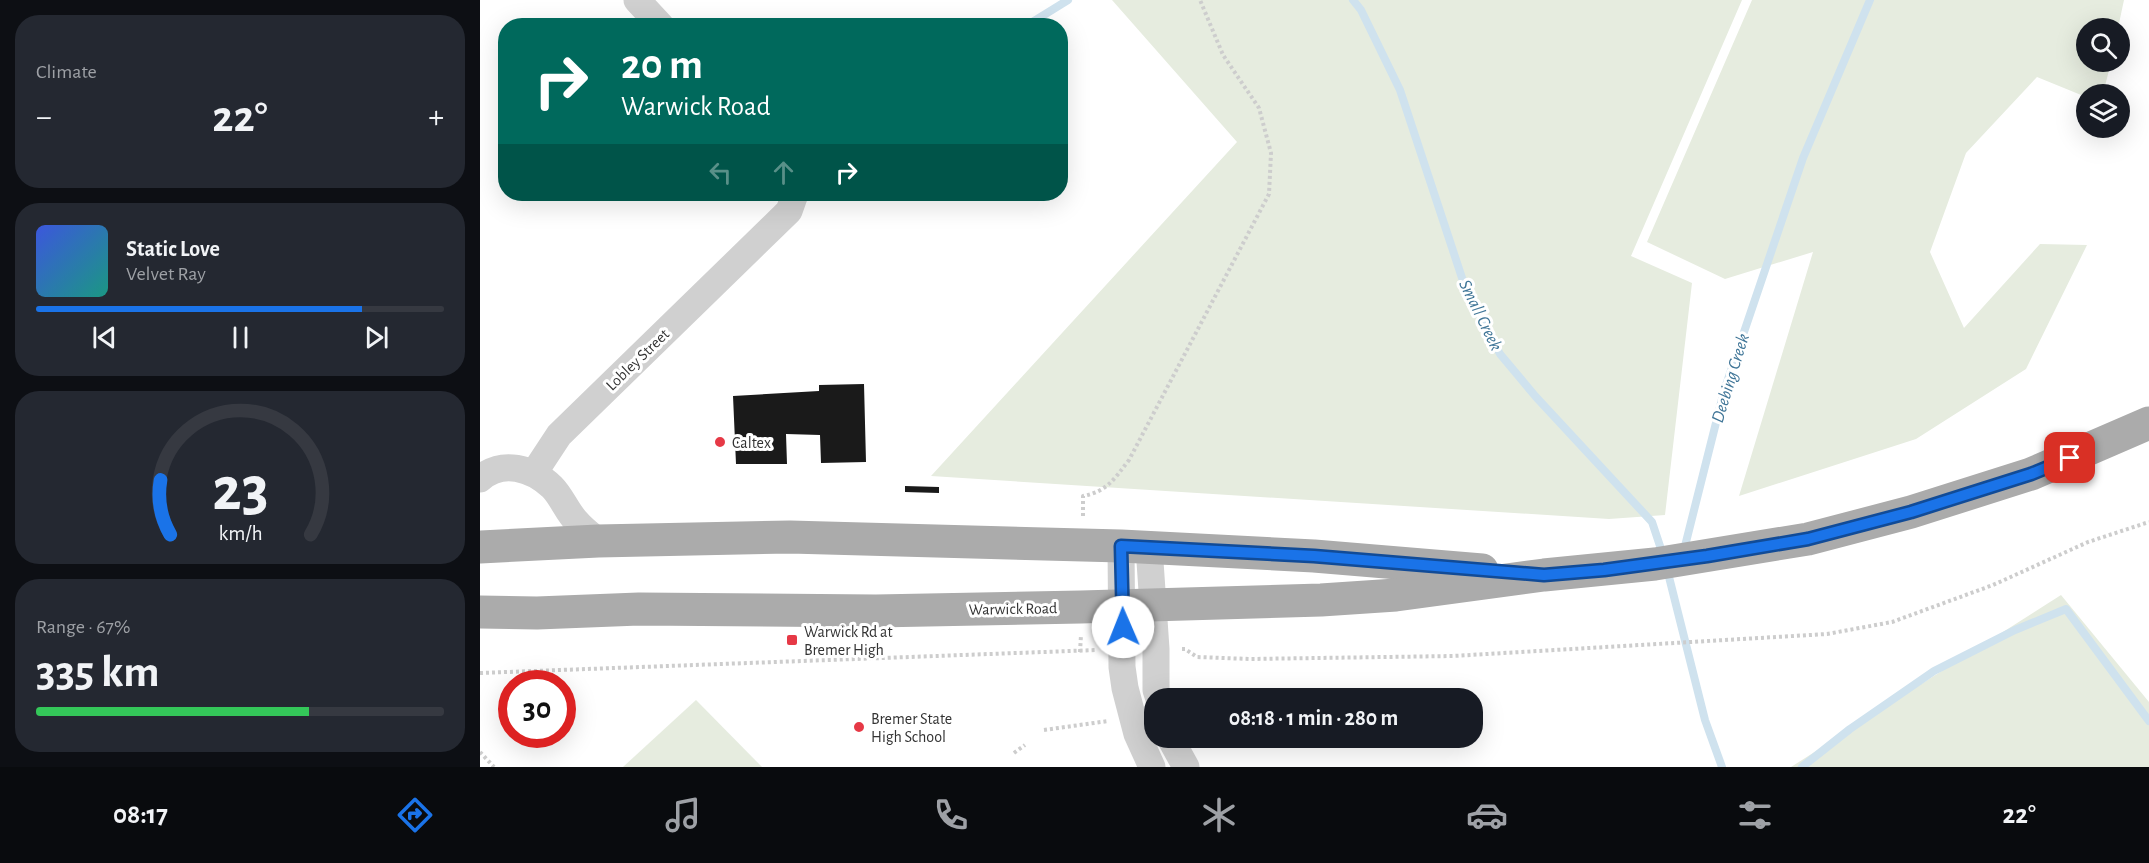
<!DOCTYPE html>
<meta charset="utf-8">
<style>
:root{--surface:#171b24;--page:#242831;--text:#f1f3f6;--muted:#9ea1a6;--line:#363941;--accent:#1a73e8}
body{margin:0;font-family:"Alegreya Sans",sans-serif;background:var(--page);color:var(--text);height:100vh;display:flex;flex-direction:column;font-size:22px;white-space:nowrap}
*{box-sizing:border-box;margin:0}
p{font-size:20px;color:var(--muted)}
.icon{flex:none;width:33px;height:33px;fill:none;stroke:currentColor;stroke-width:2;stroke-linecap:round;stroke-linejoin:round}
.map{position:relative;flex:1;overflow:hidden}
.panel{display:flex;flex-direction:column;gap:15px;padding:15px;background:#0d0f14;width:480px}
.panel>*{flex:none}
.banner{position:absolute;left:18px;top:18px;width:570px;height:183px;border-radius:24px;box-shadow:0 6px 24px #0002;background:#00695c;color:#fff;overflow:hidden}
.buttons{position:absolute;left:1596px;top:18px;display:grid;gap:12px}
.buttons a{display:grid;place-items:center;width:54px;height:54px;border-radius:50%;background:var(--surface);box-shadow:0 6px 24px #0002;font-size:30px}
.speed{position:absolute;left:18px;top:670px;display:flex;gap:12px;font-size:30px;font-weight:700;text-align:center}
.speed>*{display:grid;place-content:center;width:78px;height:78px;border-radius:50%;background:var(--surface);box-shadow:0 6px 24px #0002;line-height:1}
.speed .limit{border:9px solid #d22;background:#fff;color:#111}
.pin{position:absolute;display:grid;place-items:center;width:51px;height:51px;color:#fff;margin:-26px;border-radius:12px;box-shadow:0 3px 9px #0006}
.me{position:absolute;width:66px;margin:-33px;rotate:359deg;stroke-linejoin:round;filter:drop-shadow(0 0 4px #0008)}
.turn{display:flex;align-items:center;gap:21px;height:126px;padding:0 24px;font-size:27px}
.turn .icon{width:78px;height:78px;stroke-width:2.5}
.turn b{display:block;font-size:42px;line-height:51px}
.lanes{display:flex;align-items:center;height:57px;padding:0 24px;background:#0003;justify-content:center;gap:30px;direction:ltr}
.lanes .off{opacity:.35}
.big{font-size:45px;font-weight:700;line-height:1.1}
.panel .widget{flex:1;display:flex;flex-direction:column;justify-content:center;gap:9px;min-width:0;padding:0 21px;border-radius:24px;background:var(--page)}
.panel .dial{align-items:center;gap:0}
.dial svg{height:156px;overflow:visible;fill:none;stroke:var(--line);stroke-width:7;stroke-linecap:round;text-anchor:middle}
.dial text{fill:var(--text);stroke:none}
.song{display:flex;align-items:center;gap:18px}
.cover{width:72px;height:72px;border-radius:9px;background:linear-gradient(135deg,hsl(230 70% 55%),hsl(170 70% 35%))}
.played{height:6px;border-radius:3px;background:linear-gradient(90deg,var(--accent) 80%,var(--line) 80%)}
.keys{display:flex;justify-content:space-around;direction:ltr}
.heat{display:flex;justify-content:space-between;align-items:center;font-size:33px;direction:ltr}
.charge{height:9px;border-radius:4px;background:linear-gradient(90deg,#34c759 67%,var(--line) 0)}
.trip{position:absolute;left:664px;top:688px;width:339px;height:60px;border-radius:24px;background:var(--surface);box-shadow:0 6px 24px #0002;font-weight:700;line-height:60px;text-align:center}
.dock{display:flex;height:96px;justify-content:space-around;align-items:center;background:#090b0e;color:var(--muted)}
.dock .icon{width:42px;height:42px}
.dock .active{color:var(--accent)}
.dock b{font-size:27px;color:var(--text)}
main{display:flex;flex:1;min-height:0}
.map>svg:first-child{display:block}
</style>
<main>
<section class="panel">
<div class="widget"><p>Climate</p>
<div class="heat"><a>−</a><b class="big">22°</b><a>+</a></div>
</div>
<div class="widget">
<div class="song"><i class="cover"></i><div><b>Static Love</b><p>Velvet Ray</p></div></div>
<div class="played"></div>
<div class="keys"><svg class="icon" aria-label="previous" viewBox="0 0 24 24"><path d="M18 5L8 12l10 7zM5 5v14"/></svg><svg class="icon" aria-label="pause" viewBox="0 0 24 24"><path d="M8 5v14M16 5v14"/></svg><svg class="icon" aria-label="next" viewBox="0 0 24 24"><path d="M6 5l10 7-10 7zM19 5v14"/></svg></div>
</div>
<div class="widget dial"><svg viewBox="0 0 100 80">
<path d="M14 69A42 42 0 1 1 86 69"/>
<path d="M14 69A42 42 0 0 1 9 41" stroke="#1a73e8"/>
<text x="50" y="56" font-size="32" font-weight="700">23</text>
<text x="50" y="72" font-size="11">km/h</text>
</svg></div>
<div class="widget"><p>Range · 67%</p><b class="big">335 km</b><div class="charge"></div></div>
</section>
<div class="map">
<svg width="1669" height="767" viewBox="0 0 1669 767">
<rect width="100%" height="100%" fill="#fff"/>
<g fill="#e6ecdf">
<path d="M632,0h630l-111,256 61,27 -27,232 -56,4 -678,-43 306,-334z"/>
<path d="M1272,0h372l-6,28h-32v34h25l-8,32h-17v3l-49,-20 -71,76 -36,99 34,76 76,-84 47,1 -61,124 -110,70 -177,57 74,-244 -88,27 -78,-37z"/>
<path d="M1581,595l88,107v65h-358z"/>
<path d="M216,700l66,67h-139z"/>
</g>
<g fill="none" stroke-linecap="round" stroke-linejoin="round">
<g stroke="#cfe2ee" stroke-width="8">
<path d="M873,0l8,10 39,80 65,197 35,67 36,43 116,125 11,33"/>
<path d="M546,26l42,-26"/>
<path d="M1204,550l40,-159 79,-233 67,-158"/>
<path d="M1187,569l38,151 17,47"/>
<path d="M1322,767l48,-38 84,-58 81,-41 51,-21 83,112"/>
</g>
</g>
<g fill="#1a1a1a">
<path d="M384,384l2,78 -45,1 -1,-28 -34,-1 1,30h-51l-3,-68 86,-5v-6z"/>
<path d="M425,486l34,1v6l-34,-1z"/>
<path d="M359,646l1,8h-34v-7z"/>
</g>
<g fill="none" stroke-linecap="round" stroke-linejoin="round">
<g stroke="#cdcdcd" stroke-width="4" stroke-dasharray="3 3" stroke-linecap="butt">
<path d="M603,516v-20c25,-5 31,-17 46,-36l140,-266 2,-41 -12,-45 -36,-53 -23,-55"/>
<path d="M702,649h3l12,8 53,2 203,-3 374,-22 65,-12 101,-37 95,-43 61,-20"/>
<path d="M600,652l1,-17"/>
<path d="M0,673l617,-23"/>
<path d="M564,730l64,-9"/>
<path d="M0,752l14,15"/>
<path d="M534,753l11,-8"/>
</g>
<g stroke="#d0d0d0" stroke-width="27">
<path d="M157,0l24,26"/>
<path d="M54,473l25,-38 230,-224 6,-17"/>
<path d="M0,479c22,-20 52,-11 72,8 10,10 15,25 25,35 6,7 14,13 21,19"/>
<path d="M641,546l1,121 3,21 12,46 15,33"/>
<path d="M669,547l7,102v41l3,9"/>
<path d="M690,738l16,29"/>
</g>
<g stroke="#ababab" stroke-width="33">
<path d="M0,547l118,-6 192,-4 331,9 193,10 168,14"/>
<path d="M0,612l57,1 102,-4 237,2 205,-4 240,-7 75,-5 148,-20 111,-11 153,-25 103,-27 120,-38 118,-51"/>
</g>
</g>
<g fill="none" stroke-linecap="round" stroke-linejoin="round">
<g stroke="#114b97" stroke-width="15">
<path id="route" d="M643,627l-2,-81 193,10 230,19 60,-5 103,-14 101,-17 103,-27 120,-38 39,-16"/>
</g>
<use href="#route" stroke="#1a73e8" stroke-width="10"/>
</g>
<g fill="#e63946" stroke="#fff" stroke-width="2">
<circle cx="240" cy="442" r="6"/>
<rect x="306" y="634" width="12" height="12" rx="3"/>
<circle cx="379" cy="727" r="6"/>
</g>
<g text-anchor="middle" stroke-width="6" stroke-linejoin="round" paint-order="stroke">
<g font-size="16" fill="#333" stroke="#fff">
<text transform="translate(157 359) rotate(-44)" y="6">Lobley Street</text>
<text transform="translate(533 608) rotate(-1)" y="6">Warwick Road</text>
</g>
<g font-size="16" fill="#333" stroke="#fff" text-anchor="start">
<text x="252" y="448">Caltex</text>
<text x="324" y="637">Warwick Rd at<tspan x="324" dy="18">Bremer High</tspan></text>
<text x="391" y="724">Bremer State<tspan x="391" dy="18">High School</tspan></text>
</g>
<g font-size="18" font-style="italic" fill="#3f7597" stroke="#fff">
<text transform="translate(1001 315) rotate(64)" y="6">Small Creek</text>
<text transform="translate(1250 378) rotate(-73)" y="6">Deebing Creek</text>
</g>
</g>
</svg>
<div class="buttons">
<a><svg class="icon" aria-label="search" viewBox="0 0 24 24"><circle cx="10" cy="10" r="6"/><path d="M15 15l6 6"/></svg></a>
<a><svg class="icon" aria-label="layers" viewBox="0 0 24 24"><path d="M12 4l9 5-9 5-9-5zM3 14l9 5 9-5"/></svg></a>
</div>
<div class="speed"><div class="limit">30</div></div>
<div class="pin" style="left:1590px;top:458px;background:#d93025"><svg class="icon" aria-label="arrive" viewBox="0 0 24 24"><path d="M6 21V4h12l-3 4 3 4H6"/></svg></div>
<svg class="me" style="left:643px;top:627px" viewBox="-20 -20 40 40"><circle r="19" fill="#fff"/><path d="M0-13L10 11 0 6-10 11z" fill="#1a73e8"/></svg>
<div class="trip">08:18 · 1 min · 280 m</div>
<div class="banner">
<div class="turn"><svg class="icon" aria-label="right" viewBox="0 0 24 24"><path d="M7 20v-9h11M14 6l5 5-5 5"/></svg><div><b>20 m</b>Warwick Road</div></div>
<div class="lanes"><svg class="icon off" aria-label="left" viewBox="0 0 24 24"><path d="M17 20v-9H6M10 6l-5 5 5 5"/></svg><svg class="icon off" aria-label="ahead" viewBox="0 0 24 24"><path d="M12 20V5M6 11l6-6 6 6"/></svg><svg class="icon" aria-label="right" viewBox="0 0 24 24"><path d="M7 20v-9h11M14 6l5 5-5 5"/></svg></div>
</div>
</div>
</main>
<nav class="dock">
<b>08:17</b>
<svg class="icon active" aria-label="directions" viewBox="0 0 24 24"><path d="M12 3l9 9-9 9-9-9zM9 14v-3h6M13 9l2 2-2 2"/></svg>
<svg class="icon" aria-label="music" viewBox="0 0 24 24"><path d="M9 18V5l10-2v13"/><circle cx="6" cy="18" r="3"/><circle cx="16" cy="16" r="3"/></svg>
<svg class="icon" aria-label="phone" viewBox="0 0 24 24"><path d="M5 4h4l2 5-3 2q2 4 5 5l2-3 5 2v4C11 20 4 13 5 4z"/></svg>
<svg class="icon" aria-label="climate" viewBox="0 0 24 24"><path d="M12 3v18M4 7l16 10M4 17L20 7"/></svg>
<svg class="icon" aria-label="car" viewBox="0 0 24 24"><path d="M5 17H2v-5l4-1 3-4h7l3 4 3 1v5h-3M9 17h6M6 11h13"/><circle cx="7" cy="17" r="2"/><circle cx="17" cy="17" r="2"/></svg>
<svg class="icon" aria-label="filters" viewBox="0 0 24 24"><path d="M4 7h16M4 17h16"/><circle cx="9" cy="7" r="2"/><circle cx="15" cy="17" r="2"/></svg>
<b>22°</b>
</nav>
